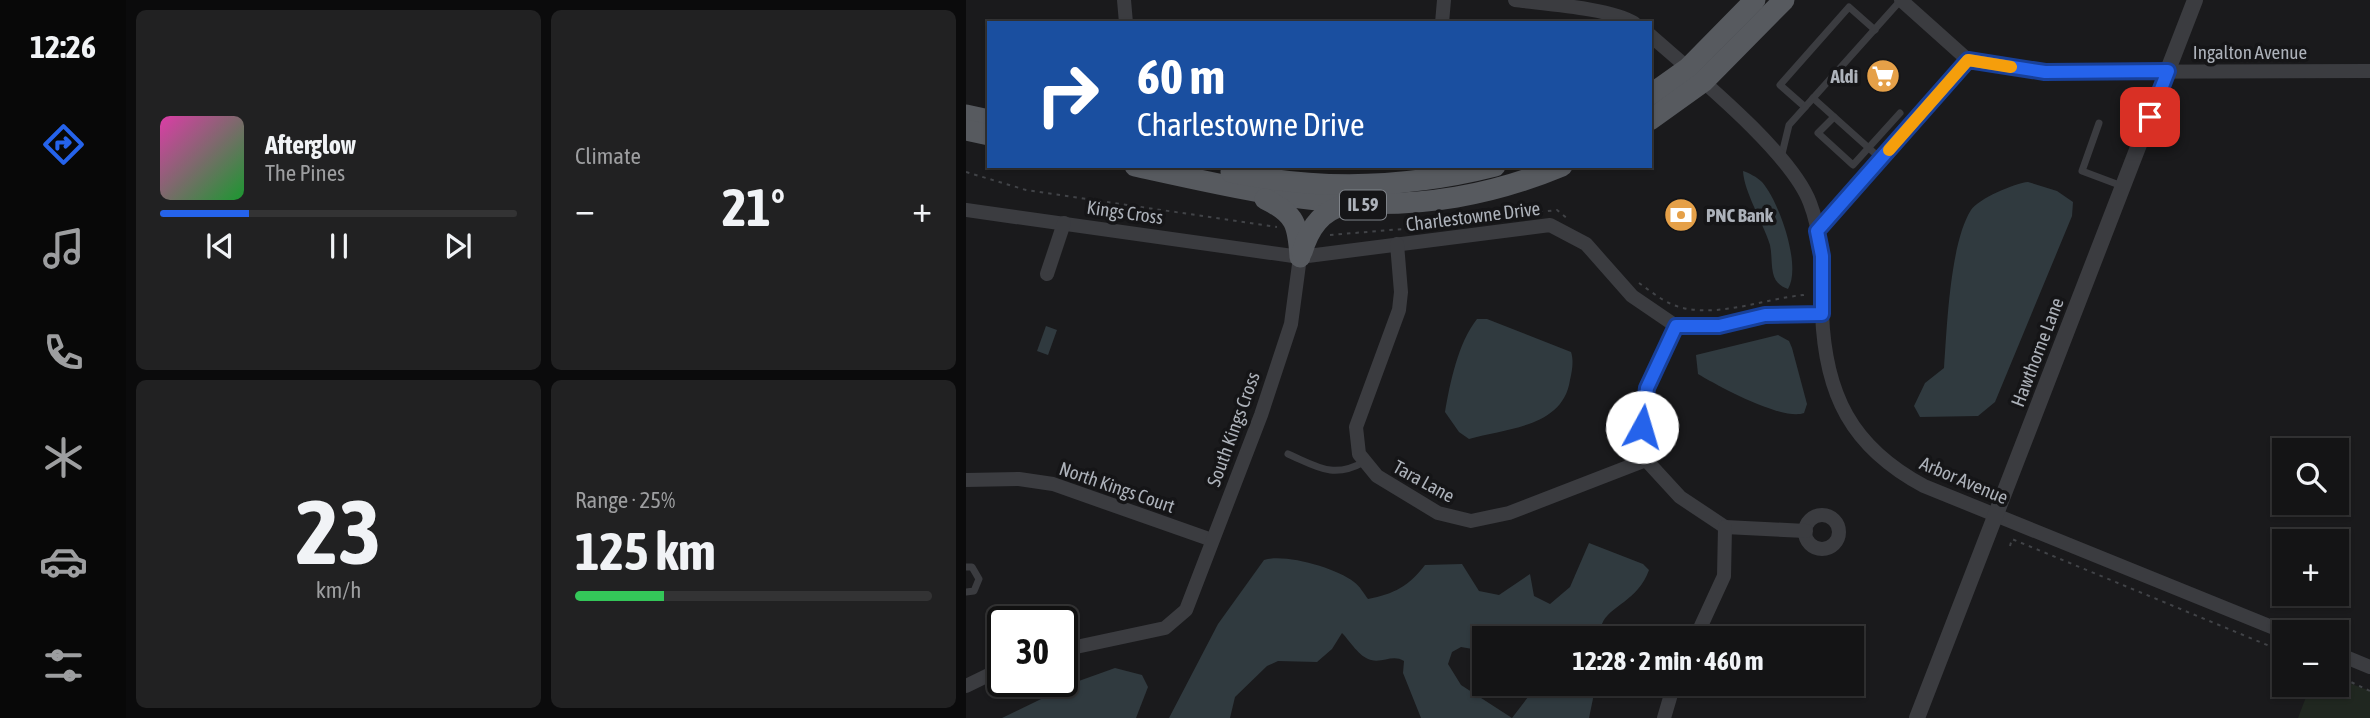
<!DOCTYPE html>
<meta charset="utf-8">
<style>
:root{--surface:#141415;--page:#212122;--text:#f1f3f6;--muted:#9d9ea0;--line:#333334;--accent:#2563eb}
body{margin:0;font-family:"Asap Condensed",sans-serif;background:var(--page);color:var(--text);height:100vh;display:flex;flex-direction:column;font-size:26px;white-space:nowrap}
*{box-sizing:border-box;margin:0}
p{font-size:23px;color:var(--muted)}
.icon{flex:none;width:38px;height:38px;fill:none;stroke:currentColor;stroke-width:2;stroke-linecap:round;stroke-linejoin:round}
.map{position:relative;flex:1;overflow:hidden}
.details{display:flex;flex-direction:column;gap:10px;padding:10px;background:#0b0b0c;width:840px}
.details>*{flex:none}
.top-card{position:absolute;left:21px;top:21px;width:665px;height:147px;border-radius:0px;box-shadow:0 2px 5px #0004,0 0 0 2px var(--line);background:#1a4fa0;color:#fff;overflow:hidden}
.buttons{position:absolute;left:1306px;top:438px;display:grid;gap:14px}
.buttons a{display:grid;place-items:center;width:77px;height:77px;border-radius:0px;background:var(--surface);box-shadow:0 2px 5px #0004,0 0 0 2px var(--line);font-size:35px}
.speed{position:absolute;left:21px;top:606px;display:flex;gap:14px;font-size:35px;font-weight:700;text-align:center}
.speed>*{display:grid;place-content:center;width:91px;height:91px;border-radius:50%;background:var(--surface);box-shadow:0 2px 5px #0004,0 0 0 2px var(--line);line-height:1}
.speed .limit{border:4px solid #111;border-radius:10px;background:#fff;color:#111}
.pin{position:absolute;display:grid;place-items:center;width:60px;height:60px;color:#fff;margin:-30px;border-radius:14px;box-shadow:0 4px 10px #0006}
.me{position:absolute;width:77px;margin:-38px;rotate:6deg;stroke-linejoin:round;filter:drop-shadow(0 0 5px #0008)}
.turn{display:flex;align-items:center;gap:24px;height:147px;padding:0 35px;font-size:32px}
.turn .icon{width:91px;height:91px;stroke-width:2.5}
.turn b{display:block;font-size:49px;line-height:60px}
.big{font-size:52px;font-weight:700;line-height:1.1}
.details .widget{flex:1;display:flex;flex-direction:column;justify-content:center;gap:10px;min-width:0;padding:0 24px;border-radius:10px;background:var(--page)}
.details .dial{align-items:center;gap:0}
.dial b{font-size:91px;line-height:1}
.song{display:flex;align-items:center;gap:21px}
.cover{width:84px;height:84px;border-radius:10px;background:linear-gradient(135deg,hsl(320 70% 55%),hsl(130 70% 35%))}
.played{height:7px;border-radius:4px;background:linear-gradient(90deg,var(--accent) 25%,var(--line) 25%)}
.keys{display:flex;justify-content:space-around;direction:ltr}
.heat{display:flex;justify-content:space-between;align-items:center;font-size:38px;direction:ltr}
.charge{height:10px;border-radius:5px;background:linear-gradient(90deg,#34c759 25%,var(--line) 0)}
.details .tiles{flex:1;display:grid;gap:10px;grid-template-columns:repeat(2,1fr)}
.trip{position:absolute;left:506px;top:626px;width:392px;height:70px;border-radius:0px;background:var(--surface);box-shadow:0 2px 5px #0004,0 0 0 2px var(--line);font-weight:700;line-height:70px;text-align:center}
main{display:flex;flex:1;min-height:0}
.tab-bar{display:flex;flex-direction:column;width:126px;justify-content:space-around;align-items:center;background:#080808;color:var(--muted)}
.tab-bar .icon{width:49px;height:49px}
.tab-bar .active{color:var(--accent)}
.tab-bar b{font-size:32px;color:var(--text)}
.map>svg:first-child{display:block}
</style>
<main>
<nav class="tab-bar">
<b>12:26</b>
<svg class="icon active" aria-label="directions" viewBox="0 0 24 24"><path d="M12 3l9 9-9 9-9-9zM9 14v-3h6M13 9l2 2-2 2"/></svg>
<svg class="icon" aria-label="music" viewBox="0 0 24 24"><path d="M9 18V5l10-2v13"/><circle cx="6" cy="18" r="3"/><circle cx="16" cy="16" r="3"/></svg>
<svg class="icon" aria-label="phone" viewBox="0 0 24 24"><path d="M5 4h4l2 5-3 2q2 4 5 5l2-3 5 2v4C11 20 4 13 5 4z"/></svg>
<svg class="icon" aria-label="climate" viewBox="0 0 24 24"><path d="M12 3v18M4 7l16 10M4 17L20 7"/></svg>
<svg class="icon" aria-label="car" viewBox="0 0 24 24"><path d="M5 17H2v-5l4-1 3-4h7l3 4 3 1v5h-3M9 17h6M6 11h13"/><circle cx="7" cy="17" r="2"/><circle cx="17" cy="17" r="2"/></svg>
<svg class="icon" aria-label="filters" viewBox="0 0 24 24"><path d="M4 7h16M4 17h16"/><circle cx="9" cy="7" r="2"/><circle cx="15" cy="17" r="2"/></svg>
</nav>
<section class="details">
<div class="tiles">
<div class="widget">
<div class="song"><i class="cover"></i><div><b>Afterglow</b><p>The Pines</p></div></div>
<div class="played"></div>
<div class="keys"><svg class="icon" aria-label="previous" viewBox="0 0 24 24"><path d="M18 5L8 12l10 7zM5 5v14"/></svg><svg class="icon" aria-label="pause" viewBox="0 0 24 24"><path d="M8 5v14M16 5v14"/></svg><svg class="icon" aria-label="next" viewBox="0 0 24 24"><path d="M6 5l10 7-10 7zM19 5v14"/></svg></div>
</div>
<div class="widget"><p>Climate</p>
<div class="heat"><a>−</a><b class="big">21°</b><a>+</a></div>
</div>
<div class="widget dial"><b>23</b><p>km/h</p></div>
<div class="widget"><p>Range · 25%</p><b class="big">125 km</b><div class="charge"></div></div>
</div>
</section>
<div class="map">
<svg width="1404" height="718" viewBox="0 0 1404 718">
<rect width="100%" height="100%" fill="#1a1a1c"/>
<path fill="#202720" d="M1370,678l34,13v27h-72l13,-34h25z"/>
<g fill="#303a3f">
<path d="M777,171c6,2 14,6 19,11 17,19 40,84 26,107 -8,-3 -13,-7 -15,-16 -2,-9 -1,-19 -3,-28 -7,-23 -26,-53 -27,-74z"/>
<path d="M1062,182l29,9 16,11 -1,14 -77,186 -17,14 -58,1 -6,-11 11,-23 19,-15c3,-41 6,-125 27,-158 7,-11 44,-27 57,-28z"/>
<path d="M511,319h10l84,33c3,9 1,19 -1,28 -7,47 -62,48 -101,59l-10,-7 -14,-20c5,-29 13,-69 32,-93z"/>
<path d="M80,326l11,4 -9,25 -11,-4z"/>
<path d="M812,335l11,6 3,7 15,56 -3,9c-22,8 -86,-27 -106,-39l-2,-19z"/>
<path d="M623,543l54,21 6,6c-11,31 -40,36 -47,54l9,15h-127v12l-23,-4 -9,5 -4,12 13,21 51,33 26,-34h58l-7,34h-168l-18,-45 1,-12c-11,-7 -21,2 -33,-1 -12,-3 -21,-19 -29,-27l-10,16 -15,13 -39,-1 -11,5 -32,31 -5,21h-61l49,-94 46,-64c20,-7 73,8 90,22 6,4 10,12 14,17 26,-5 41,-13 57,-34l37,-1 17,27 20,4 31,-21 4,22 16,8 20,-17z"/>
<path d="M149,668l27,7 6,12 -12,31h-134l74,-36z"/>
</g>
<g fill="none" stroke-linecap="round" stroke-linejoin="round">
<g stroke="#414347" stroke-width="2" stroke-dasharray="3.5 5" stroke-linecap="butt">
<path d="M0,172l60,18 251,37"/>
<path d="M565,213l26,-3 11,9"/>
<path d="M364,235l85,-7"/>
<path d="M673,283c10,7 21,16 32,21 40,17 91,-5 132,-9v4"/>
<path d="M1044,546l2,-7 272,113"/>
<path d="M1370,675l34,16"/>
</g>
<g stroke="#3b3c40" stroke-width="7">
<path d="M847,98l68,61"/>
<path d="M839,107l-25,-22 69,-78 26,23"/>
<path d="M868,117l-16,16 35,32 47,-52"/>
<path d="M1133,123l-17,48 40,15"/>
<path d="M815,158l8,-33 112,-125"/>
<path d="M852,230l150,-170"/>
<path d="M322,454c30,13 45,25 76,8"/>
<path d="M0,567h6l7,12 -5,12 -8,1"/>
</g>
<g stroke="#3b3c40" stroke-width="14">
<path d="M158,0l2,23"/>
<path d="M549,0c30,4 95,8 119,23"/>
<path d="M935,0l67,60 77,12 325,-1"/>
<path d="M476,23l2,-23"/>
<path d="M684,35c43,38 141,117 160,168 14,36 11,73 12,110 3,81 29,134 102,173l360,146"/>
<path d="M0,210l334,47 250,-32 36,19 46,52 44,30h43l46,-11 57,-1"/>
<path d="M431,244l4,48 -2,18 -43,117 3,27 18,22 61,37 33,8 38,-8 137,-53"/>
<path d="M81,274l17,-51"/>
<path d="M710,326l-29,62 -4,16 3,56 34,37 45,30"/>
<path d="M0,480l53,-1 34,5 159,56"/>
<circle cx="856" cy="532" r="17"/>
<path d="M759,527l81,4"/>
<path d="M729,639l29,-63 1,-49"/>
<path d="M96,650l103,-22 21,-18 75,-195 30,-91 9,-67"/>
<path d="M1370,653l34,14"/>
<path d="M0,686l37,-18"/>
<path d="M698,718l10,-34"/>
</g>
<path stroke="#3b3c40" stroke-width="16" d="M951,718l278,-718"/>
<g stroke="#575a5f" stroke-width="21">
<path d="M684,95l38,-27 67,-68"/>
<path d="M0,115l23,5"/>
<path d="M684,120l53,-38 81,-82"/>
<path d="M0,130l23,5"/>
<path d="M169,166c155,34 273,64 427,0"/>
<path d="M265,172c88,19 177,16 264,-6"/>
<path d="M299,199c31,15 33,26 35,58"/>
<path d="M336,252c7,-23 19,-42 44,-47"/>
</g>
</g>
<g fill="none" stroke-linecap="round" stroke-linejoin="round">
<g stroke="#184099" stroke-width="18">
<path id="route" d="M676,427l5,-39 29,-62h43l46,-11 57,-1v-58l-5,-25 151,-171 77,12 123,-1 -18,46"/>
</g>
<use href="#route" stroke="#2563eb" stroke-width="12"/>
<path stroke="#f59e0b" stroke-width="12" d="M923,150l79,-90 43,7"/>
</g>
<defs>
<g id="supermarket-disc" transform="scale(1.75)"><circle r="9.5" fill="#e5a048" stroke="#151517"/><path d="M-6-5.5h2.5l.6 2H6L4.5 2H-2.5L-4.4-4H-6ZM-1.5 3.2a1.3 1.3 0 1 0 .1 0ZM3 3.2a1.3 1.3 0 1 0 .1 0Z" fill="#fff"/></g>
<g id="bank-disc" transform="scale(1.75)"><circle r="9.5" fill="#e5a048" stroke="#151517"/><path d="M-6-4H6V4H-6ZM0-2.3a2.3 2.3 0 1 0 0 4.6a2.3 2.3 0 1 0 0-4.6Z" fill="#fff"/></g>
</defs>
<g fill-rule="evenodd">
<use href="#supermarket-disc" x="917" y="76"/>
<use href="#bank-disc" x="715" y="215"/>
</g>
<g text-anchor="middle" stroke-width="7" stroke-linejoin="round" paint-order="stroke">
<rect fill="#151517" stroke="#7f8389" stroke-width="2" x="374" y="190.5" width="46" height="29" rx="5"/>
<g font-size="18" font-weight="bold" fill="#adb2ba">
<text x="397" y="211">IL 59</text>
</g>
<g font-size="19" fill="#adb2ba" stroke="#151517">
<text x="1284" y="59">Ingalton Avenue</text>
<text transform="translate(159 212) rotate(8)" y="7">Kings Cross</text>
<text transform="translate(507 216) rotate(-7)" y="7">Charlestowne Drive</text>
<text transform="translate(1071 352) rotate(-69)" y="7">Hawthorne Lane</text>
<text transform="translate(267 429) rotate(-70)" y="7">South Kings Cross</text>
<text transform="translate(998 480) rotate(23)" y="7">Arbor Avenue</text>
<text transform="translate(458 481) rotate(29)" y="7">Tara Lane</text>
<text transform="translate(151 487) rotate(19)" y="7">North Kings Court</text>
</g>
<g font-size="19" font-weight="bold" fill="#adb2ba" stroke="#151517" text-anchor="end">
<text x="892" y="83">Aldi</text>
<text x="740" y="222" text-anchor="start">PNC Bank</text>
</g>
</g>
</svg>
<div class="buttons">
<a><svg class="icon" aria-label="search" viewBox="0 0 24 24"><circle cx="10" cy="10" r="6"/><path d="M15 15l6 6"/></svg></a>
<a>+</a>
<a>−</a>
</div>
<div class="speed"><div class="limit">30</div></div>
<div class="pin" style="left:1184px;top:117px;background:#d93025"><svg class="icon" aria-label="arrive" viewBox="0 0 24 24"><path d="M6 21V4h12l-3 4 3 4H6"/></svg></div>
<svg class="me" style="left:676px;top:427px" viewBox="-20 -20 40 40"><circle r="19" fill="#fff"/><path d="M0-13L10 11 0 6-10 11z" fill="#2563eb"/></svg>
<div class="trip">12:28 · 2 min · 460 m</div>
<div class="top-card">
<div class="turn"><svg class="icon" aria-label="right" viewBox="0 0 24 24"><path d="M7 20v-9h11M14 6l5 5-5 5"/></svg><div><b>60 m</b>Charlestowne Drive</div></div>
</div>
</div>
</main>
